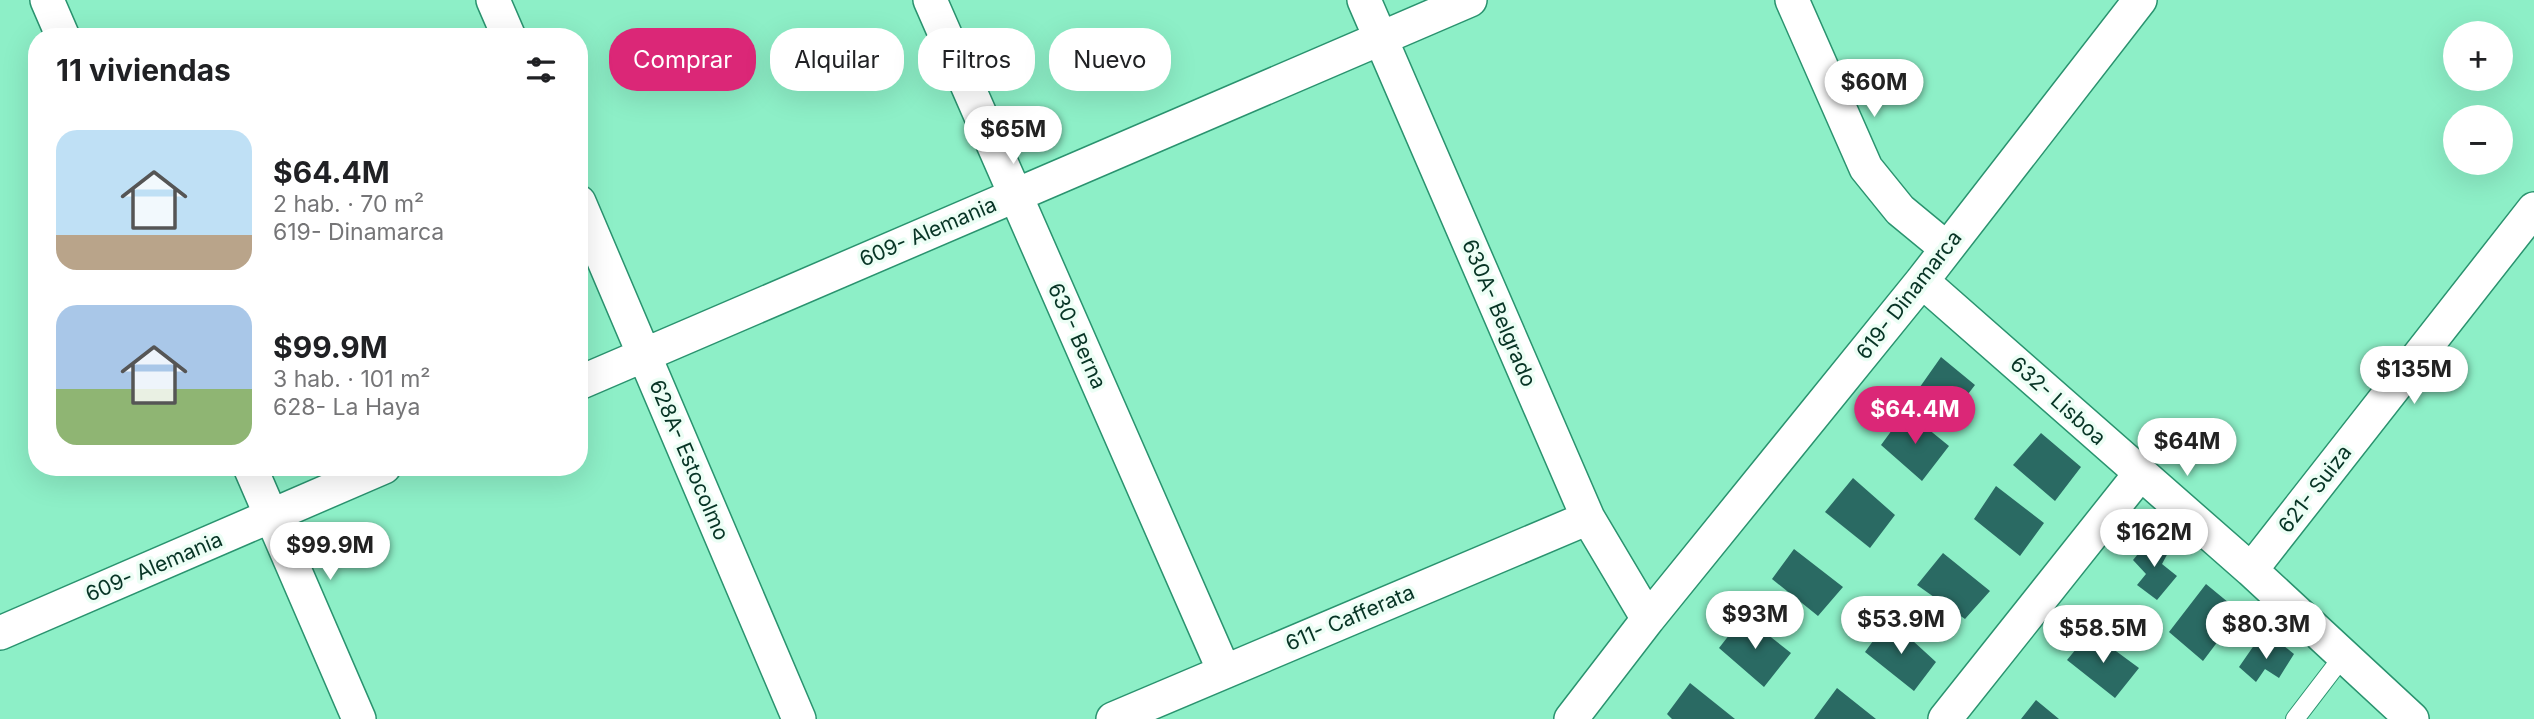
<!DOCTYPE html>
<html lang="es">
<head>
<meta charset="utf-8">
<style>
  :root { --surface:#fff; --page:#f6f6f6; --text:#202124; --muted:#757577; --accent:#db2777 }
  body { margin:0; font-family:Inter,sans-serif; background:var(--page); color:var(--text); height:100vh; display:flex; flex-direction:column; font-size:26px; white-space:nowrap }
  * { box-sizing:border-box; margin:0 }
  p { font-size:23px; color:var(--muted) }
  .icon { flex:none; width:38px; height:38px; fill:none; stroke:currentColor; stroke-width:2; stroke-linecap:round; stroke-linejoin:round }
  .map { position:relative; flex:1; overflow:hidden }
  .side { position:absolute; left:28px; top:28px; width:560px; height:448px; display:flex; flex-direction:column; background:var(--surface); border-radius:28px; box-shadow:0 7px 28px #0002 }
  .side>* { flex:none }
  .banner { position:absolute; left:609px; top:28px; width:665px; height:63px; display:flex; gap:14px }
  .tools { position:absolute; left:2443px; top:21px; display:grid; gap:14px }
  .tools a { display:grid; place-items:center; width:70px; height:70px; border-radius:50%; background:var(--surface); box-shadow:0 7px 28px #0002; font-size:35px }
  .price { position:absolute; translate:-50% -60px; padding:0 16px; border-radius:24px; background:#fff; color:#222; font-size:23px; line-height:46px; filter:drop-shadow(0 2px 4px #0008) }
  .price::after { content:''; position:absolute; left:50%; top:42px; width:21px; height:16px; margin-left:-10px; background:inherit; clip-path:polygon(0 0,100% 0,50% 100%) }
  .price.active { background:var(--accent); color:#fff }
  ul { padding:0; list-style:none }
  li { display:flex; align-items:center; gap:21px; height:175px; padding:0 28px }
  li span { display:grid; place-items:center; flex:none; width:196px; height:140px; border-radius:21px; color:#555 }
  li>.icon { margin-inline-start:auto }
  span .icon { width:84px; height:84px; fill:#fffc; stroke-width:1 }
  li b { font-size:30px }
  h2 { display:flex; justify-content:space-between; align-items:center; height:84px; padding:0 28px; font-size:30px }
  .pill { padding:0 24px; border-radius:28px; background:var(--surface); box-shadow:0 7px 28px #0002; font-size:24px; line-height:63px }
  .pill.active { background:var(--accent); color:#fff }
  .map>svg:first-child { display:block }
</style>
</head>
<body>
<div class="map">
<svg width="2534" height="719" viewBox="0 0 2534 719">
  <rect width="100%" height="100%" fill="#8defc7"/>
  <path fill="#2a6a63" d="M1941,357L1975,385L1948,420L1915,394Z
    M1906,411L1949,446L1922,481L1881,445Z
    M2041,433L2081,467L2055,501L2013,465Z
    M1853,478L1895,515L1870,548L1825,512Z
    M1996,486L2044,523L2020,556L1974,519Z
    M2152,537L2169,551L2162,564L2177,576L2157,600L2137,585L2146,574L2133,560Z
    M1794,549L1843,587L1818,616L1772,579Z
    M1943,553L1990,591L1965,619L1917,585Z
    M2206,584L2240,612L2203,661L2169,632Z
    M1744,616L1791,653L1764,687L1719,648Z
    M1889,619L1936,662L1914,691L1865,652Z
    M2090,632L2139,668L2115,698L2067,660Z
    M2257,641L2268,653L2278,641L2294,654L2279,678L2265,669L2256,682L2239,667Z
    M1690,683L1735,719H1672L1667,714Z
    M1837,688L1876,719H1814Z
    M2036,700L2059,719H2021Z"/>
  <g fill="none" stroke-linecap="round" stroke-linejoin="round">
    <defs>
      <path id="lane" d="M2295,719L2344,655"/>
      <path id="street" d="M47,0L63,37
        M493,0L509,37
        M930,0L1224,671
        M1364,0L1588,518L1648,619
        M1792,0L1866,168L1900,210L1946,248
        M579,202L799,719
        M1922,281L2251,570L2412,719
        M579,383L1470,0
        M250,467L359,719
        M2251,570L2534,209
        M0,633L384,467
        M1113,719L1588,518
        M1571,719L1648,619L1922,281L2140,0
        M1945,719L2140,474"/>
    </defs>
    <use href="#lane" stroke="#2a936f" stroke-width="20"/>
    <use href="#street" stroke="#2a936f" stroke-width="36"/>
    <use href="#lane" stroke="#fff" stroke-width="18"/>
    <use href="#street" stroke="#fff" stroke-width="33"/>
  </g>
  <g text-anchor="middle" stroke-width="7" stroke-linejoin="round" paint-order="stroke">
    <g font-size="21" fill="#073425" stroke="#ecfef5">
      <text transform="translate(928 232) rotate(-23)" y="7">609- Alemania</text>
      <text transform="translate(1909 295) rotate(-52)" y="7">619- Dinamarca</text>
      <text transform="translate(1499 313) rotate(67)" y="7">630A- Belgrado</text>
      <text transform="translate(1077 336) rotate(66)" y="7">630- Berna</text>
      <text transform="translate(2058 401) rotate(42)" y="7">632- Lisboa</text>
      <text transform="translate(689 460) rotate(67)" y="7">628A- Estocolmo</text>
      <text transform="translate(2315 489) rotate(-52)" y="7">621- Suiza</text>
      <text transform="translate(154 567) rotate(-23)" y="7">609- Alemania</text>
      <text transform="translate(1350 618) rotate(-23)" y="7">611- Cafferata</text>
    </g>
  </g>
</svg>
<div class="tools">
<a>+</a>
<a>−</a>
</div>
<b class="price" style="left:1874px;top:119px">$60M</b>
<b class="price" style="left:1013px;top:166px">$65M</b>
<b class="price" style="left:2414px;top:406px">$135M</b>
<b class="price active" style="left:1915px;top:446px">$64.4M</b>
<b class="price" style="left:2187px;top:478px">$64M</b>
<b class="price" style="left:2154px;top:569px">$162M</b>
<b class="price" style="left:330px;top:582px">$99.9M</b>
<b class="price" style="left:1755px;top:651px">$93M</b>
<b class="price" style="left:1901px;top:656px">$53.9M</b>
<b class="price" style="left:2266px;top:661px">$80.3M</b>
<b class="price" style="left:2103px;top:665px">$58.5M</b>
<div class="banner">
<a class="pill active">Comprar</a>
<a class="pill">Alquilar</a>
<a class="pill">Filtros</a>
<a class="pill">Nuevo</a>
</div>
<section class="side">
<h2>11 viviendas<svg class="icon" aria-label="filters" viewBox="0 0 24 24"><path d="M4 7h16M4 17h16"/><circle cx="9" cy="7" r="2"/><circle cx="15" cy="17" r="2"/></svg></h2>
<ul>
<li><span style="background:linear-gradient(#bfe0f5 75%,#b9a48a 0)"><svg class="icon" aria-label="home" viewBox="0 0 24 24"><path d="M3 11l9-7 9 7M6 9v11h12V9"/></svg></span><div><b>$64.4M</b><p>2 hab. · 70 m²</p><p>619- Dinamarca</p></div></li>
<li><span style="background:linear-gradient(#a9c7e8 60%,#8fb573 0)"><svg class="icon" aria-label="home" viewBox="0 0 24 24"><path d="M3 11l9-7 9 7M6 9v11h12V9"/></svg></span><div><b>$99.9M</b><p>3 hab. · 101 m²</p><p>628- La Haya</p></div></li>
</ul>
</section>
</div>
</body>
</html>
